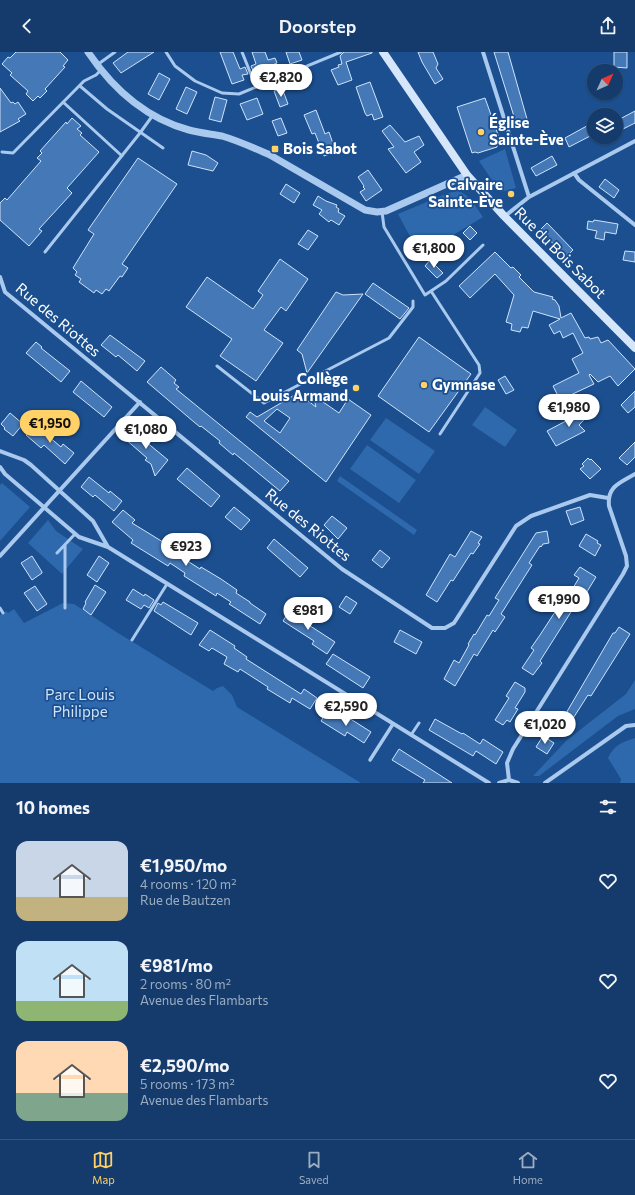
<!DOCTYPE html>
<html lang="en">
<head>
<meta charset="utf-8">
<style>
  :root { --surface:#143b6b; --page:#1d4271; --text:#f1f3f6; --muted:#9dadc1; --line:#33557e; --accent:#ffd166 }
  body { margin:0; font-family:Commissioner,sans-serif; background:var(--page); color:var(--text); height:100vh; display:flex; flex-direction:column; font-size:15px; white-space:nowrap }
  * { box-sizing:border-box; margin:0 }
  p { font-size:13px; color:var(--muted) }
  .icon { flex:none; width:22px; height:22px; fill:none; stroke:currentColor; stroke-width:2; stroke-linecap:round; stroke-linejoin:round }
  .map { position:relative; height:731px; overflow:hidden }
  .sheet { display:flex; flex-direction:column; background:var(--surface); flex:1 }
  .sheet>* { flex:none }
  .needle { width:26px; rotate:45deg }
  .tools { position:absolute; left:587px; top:12px; display:grid; gap:8px }
  .tools a { display:grid; place-items:center; width:36px; height:36px; border-radius:50%; background:var(--surface); box-shadow:0 1px 3px #0004,0 0 0 1px var(--line); font-size:20px }
  .price { position:absolute; translate:-50% -34px; padding:0 9px; border-radius:14px; background:#fff; color:#222; font-size:13px; line-height:26px; filter:drop-shadow(0 1px 2px #0008) }
  .price::after { content:''; position:absolute; left:50%; top:24px; width:12px; height:9px; margin-left:-6px; background:inherit; clip-path:polygon(0 0,100% 0,50% 100%) }
  .price.selected { background:var(--accent); color:#111 }
  ul { padding:0; list-style:none }
  li { display:flex; align-items:center; gap:12px; height:100px; padding:0 16px }
  li span { display:grid; place-items:center; flex:none; width:112px; height:80px; border-radius:12px; color:#555 }
  li>.icon { margin-inline-start:auto }
  span .icon { width:48px; height:48px; fill:#fffc; stroke-width:1 }
  li b { font-size:17px }
  h2 { display:flex; justify-content:space-between; align-items:center; height:48px; padding:0 16px; font-size:17px }
  header { display:flex; justify-content:space-between; align-items:center; height:52px; padding:0 16px; background:var(--surface); font-size:18px; font-weight:600 }
  .menu { display:flex; justify-content:space-around; align-items:center; height:56px; border-top:1px solid var(--line); background:var(--surface); font-size:11px; color:var(--muted) }
  .menu a { display:grid; justify-items:center; gap:2px }
  .menu .selected { color:var(--accent) }
  .map>svg:first-child { display:block }
</style>
</head>
<body>
<header><svg class="icon" aria-label="back" viewBox="0 0 24 24"><path d="M15 5l-7 7 7 7"/></svg>Doorstep<svg class="icon" aria-label="share" viewBox="0 0 24 24"><path d="M12 15V3M7 8l5-5 5 5M5 13v7h14v-7"/></svg></header>
<div class="map">
<svg width="635" height="731" viewBox="0 0 635 731">
  <rect width="100%" height="100%" fill="#1b4f8f"/>
  <path fill="#2e69ad" d="M505,97L516,136L500,140L479,109Z
    M458,139C470,143 476,155 483,165L420,203L398,162L448,141Z
    M485,355L517,378L505,395L472,373Z
    M386,366L435,399L419,422L370,388Z
    M367,393L416,428L399,451L350,417Z
    M340,424L417,478L414,483L337,429Z
    M2,431L30,455L0,489V433Z
    M48,468L56,479L83,497L62,522L28,491Z
    M63,551L74,552L118,581L213,639L217,636L223,634L232,643L237,655L361,731H0V563L6,559L8,561L14,557L24,571Z
    M635,628V657L618,664L539,724H533L567,688L626,642Z
    M635,686V731H620L621,727L608,706C614,693 622,690 635,686Z"/>
  <path fill="#4478b7" stroke="#cfe3fa" fill-rule="evenodd" d="M16,0H60L68,8L63,14L65,15L45,37L47,39L40,46L38,44L33,49L26,42L28,39L10,23L12,21L2,12L8,5L10,6Z
    M128,0H154L121,21L113,11Z
    M220,0H233L240,17L245,15L248,22L242,23L244,28L232,32Z
    M252,0H265L268,8L275,6L277,11L270,14L272,19L260,24L259,19L254,21L251,14L256,12Z
    M286,0H299L302,8L290,12Z
    M344,0H372V1L346,10L352,28L338,33L331,18L339,15L338,13L342,12L340,4Z
    M418,0H433L438,12L436,16L443,27L435,32L422,10Z
    M494,0H508L527,67L516,71Z
    M614,0H627V16L614,15Z
    M159,21L170,27L159,48L148,42Z
    M370,30L383,65L374,68L372,62L367,64L365,61L356,35Z
    M186,35L197,40L187,62L176,57Z
    M0,36L11,51L13,50L15,52L18,50L26,62L18,67L20,69L0,80Z
    M282,36L288,52L280,55L274,39Z
    M215,45L227,48L221,70L209,67Z
    M257,46L263,62L247,68L240,52Z
    M485,46L501,91L497,92V95L478,101L475,100L472,101L457,55Z
    M316,58L325,82L329,80L336,100L324,104L315,81L312,82L304,63Z
    M635,59V71L623,77L618,68Z
    M72,66L81,74L77,77L82,81L80,83L99,100L67,136L72,141L39,177L42,179L29,194L0,168V151L5,146L7,148L41,109L37,106L42,101L40,99L66,70L67,72Z
    M281,66L287,81L278,84L272,69Z
    M594,70V82L569,95L565,86Z
    M390,73L405,90L419,84L424,93L414,100L421,110L406,121L388,97L394,95L382,79Z
    M192,99L206,103L218,111L213,119L188,113Z
    M552,104L557,113L536,124L531,116Z
    M138,106L177,132L122,212L128,216L122,225L120,224L109,239L106,237L102,242L96,238L94,241L79,230L81,227L75,223L77,220L73,216L94,182L88,178Z
    M368,118L382,138L366,149L360,140L365,137L363,135L364,134L358,125Z
    M605,127L619,138L614,146L599,135Z
    M286,132L300,141L294,151L280,142Z
    M318,144L326,149L337,153L336,155L339,157L338,160L345,164L339,173L331,168L329,170L319,162L322,158L313,153Z
    M594,168L618,172L616,182L605,180L604,188L595,186L597,179L587,177L588,169L593,170Z
    M547,171L573,198L566,205L540,178Z
    M470,174L477,181L470,188L463,181Z
    M308,178L318,184L308,198L298,192Z
    M446,189L458,191L437,211L430,204Z
    M625,199L635,200V210L623,208Z
    M495,200L511,216L513,215L521,223L519,225L534,240L553,245L552,247L555,248L559,254L561,266L571,261L585,286L589,285L590,287L598,285L601,291L608,288L635,317L618,334L610,324L598,330L590,322L589,323L594,332L560,348L553,334L579,321L572,307L583,301L573,281L563,286L560,279L554,282L549,273L560,267L533,259L528,276L522,275L520,280L511,278L512,272L506,270L514,243L495,222L470,246L459,234Z
    M280,207L308,227L286,259L281,255L264,278L283,291L256,329L220,304L232,287L186,255L207,225L253,257L263,243L258,239Z
    M430,208L443,221L437,226L425,214Z
    M373,231L409,256L400,267L365,242Z
    M336,240L343,243L363,242L307,321L302,302L297,298Z
    M110,283L145,309L137,319L118,303L116,305L101,293Z
    M419,285L471,322L429,380L378,344Z
    M36,290L42,295L41,296L70,319L61,330L26,301Z
    M161,315L176,328L174,331L179,335L176,337L289,429L280,439L234,401L233,403L219,391L220,389L201,374L200,375L194,370L147,330Z
    M505,324L514,338L506,342L498,328Z
    M81,329L112,355L104,365L73,340Z
    M635,339V355L628,361L621,353Z
    M298,341L316,355L313,343L339,361L348,347L371,363L326,430L246,365L250,360L257,365ZM277,357L290,366L280,381L264,369Z
    M596,353L597,354L579,373L585,379L556,394L547,379Z
    M10,361L23,372L13,384L4,377L5,376L1,372Z
    M35,373L61,395L63,392L74,401L65,412L44,393L41,396L26,383Z
    M133,375L147,386L145,389L168,408L155,424L151,412L145,408L147,406L124,386Z
    M635,390V405L627,413L619,406Z
    M588,406L590,408L591,407L601,417L590,427L580,417L584,414L582,412Z
    M187,416L220,444L211,455L177,427Z
    M89,425L109,441L110,439L122,449L114,459L95,443L93,445L81,435Z
    M234,455L250,468L241,478L225,465Z
    M580,455L584,468L571,473L566,459Z
    M123,458L135,468L132,471L176,498L175,501L200,517L201,515L221,527L237,538L236,541L250,550V551L266,562L260,572L229,552L231,550L217,541L216,544L184,524L185,521L170,511L168,514L131,491L133,488L112,470Z
    M332,464L347,476L338,487L324,473Z
    M471,479L482,485L478,491L480,492L473,502L471,501L453,529L451,528L437,550L426,543L450,502L455,505Z
    M547,479L549,491L543,492L541,495L540,494L529,511L532,513L501,562L505,565L495,580L493,578L477,604L474,602L455,634L444,627L454,608L459,611L469,593L468,592L474,582L475,583L487,563L489,564L499,548L495,546L536,481Z
    M586,482L598,489L597,491L601,493L595,504L579,494Z
    M274,487L308,516L300,525L267,496Z
    M380,498L390,506L382,516L372,508Z
    M32,504L42,520V521L32,528L21,511Z
    M99,504L109,511L97,530L87,523Z
    M580,515L596,525L577,556L576,555L571,560L540,609L542,611L533,623L522,616L534,598L531,596L540,583L568,540L570,541L579,526L574,523Z
    M95,533L106,540L91,563L83,557L86,551L85,550Z
    M35,534L47,552L37,559L24,541Z
    M133,537L144,544L145,542L154,548L149,556L144,553L141,557L126,548Z
    M346,544L357,551L350,562L339,555Z
    M163,550L198,571L191,583L154,559L158,551L161,553Z
    M293,553L300,558L297,562L303,566L301,568L335,590L327,602L312,592L314,589L283,569Z
    M619,575L630,582L591,644L588,643L572,668L565,663L613,581H615Z
    M210,578L235,594L234,596L247,605L246,607L301,642L304,637L317,646L310,657L292,646L290,651L267,637L268,635L240,617L238,620L224,612L227,605L212,596L209,599L199,593Z
    M400,578L422,590L416,602L394,590Z
    M333,602L370,625L363,636L326,612Z
    M515,630L525,636V640L515,656L518,657L510,670L507,668L503,673L495,668L509,646L506,644Z
    M328,658L346,670L349,666L371,680L364,691L347,680L345,684L321,669Z
    M435,667L462,682L463,681L480,692L483,687L503,700L496,712L476,699L473,704L429,678Z
    M543,684L554,691L547,702L536,695Z
    M399,697L435,720L452,731H423L425,728L392,708Z"/>
  <g fill="none" stroke-linecap="round" stroke-linejoin="round">
    <path stroke="#a9c9ee" stroke-width="3" d="M166,0L175,14L195,29L222,41L239,42L341,0
      M242,0L256,35
      M97,13L115,0
      M80,34L107,57L163,96
      M63,50L122,104
      M2,100L13,101L84,29L96,23L101,18
      M382,160L384,175L425,243L446,229L483,193
      M45,200L140,81L153,63
      M431,239L479,313L480,321L440,382
      M217,314L264,351L389,286L413,255V249
      M65,493V556
      M57,501L75,482
      M0,556L3,561
      M132,588L167,532
      M411,683L419,671"/>
    <path stroke="#a9c9ee" stroke-width="3.5" d="M370,708L393,672"/>
    <path stroke="#a9c9ee" stroke-width="4" d="M483,0L529,145
      M574,121L579,128L635,173
      M505,164L529,145L635,89
      M0,225L5,240L342,517L432,576H445L454,571L516,474L531,464L590,443L608,446
      M0,399L24,408L31,413L93,469L108,495
      M0,415L5,422L79,485L108,495L489,731
      M0,504L140,350
      M509,728L507,711L513,697L623,522L627,514L626,504L609,454C607,434 620,431 635,422
      M499,731L509,728L518,731
      M545,731L626,674L635,673"/>
    <path stroke="#a9c9ee" stroke-width="7" d="M88,0C113,37 145,66 189,78C200,81 211,82 222,84C239,89 254,96 270,103L365,158L377,160L386,159L467,123"/>
    <path stroke="#d6e6fa" stroke-width="8" d="M383,0L467,123L504,164L635,296"/>
  </g>
  <g fill="#ffd166" stroke="#1b4f8f" stroke-width="1.5">
    <circle cx="481" cy="80" r="4"/>
    <rect x="271" y="93" width="8" height="8" rx="2"/>
    <circle cx="511" cy="142" r="4"/>
    <circle cx="424" cy="333" r="4"/>
    <circle cx="356" cy="336" r="4"/>
  </g>
  <g text-anchor="middle" stroke-width="3.5" stroke-linejoin="round" paint-order="stroke">
    <g font-size="15" font-weight="bold" fill="#fff" stroke="#1b4f8f" text-anchor="start">
      <text x="489" y="76">Église<tspan x="489" dy="17">Sainte-Ève</tspan></text>
      <text x="283" y="102">Bois Sabot</text>
      <text x="503" y="138" text-anchor="end">Calvaire<tspan x="503" dy="17">Sainte-Ève</tspan></text>
      <text x="348" y="332" text-anchor="end">Collège<tspan x="348" dy="17">Louis Armand</tspan></text>
      <text x="432" y="338">Gymnase</text>
    </g>
    <g font-size="15" fill="#fff" stroke="#1b4f8f">
      <text transform="translate(560 201) rotate(45)" y="5">Rue du Bois Sabot</text>
      <text transform="translate(58 268) rotate(40)" y="5">Rue des Riottes</text>
      <text transform="translate(308 473) rotate(39)" y="5">Rue des Riottes</text>
    </g>
    <g font-size="15" fill="#cfe3fa" stroke="#1b4f8f">
      <text x="80" y="648">Parc Louis<tspan x="80" dy="17">Philippe</tspan></text>
    </g>
  </g>
</svg>
<div class="tools">
<a><svg class="needle" viewBox="-14 -14 28 28"><path d="M0-13l5 13h-10z" fill="#e53935"/><path d="M0 13l5-13h-10z" fill="#9dadc1"/></svg></a>
<a><svg class="icon" aria-label="layers" viewBox="0 0 24 24"><path d="M12 4l9 5-9 5-9-5zM3 14l9 5 9-5"/></svg></a>
</div>
<b class="price" style="left:281px;top:46px">€2,820</b>
<b class="price" style="left:434px;top:217px">€1,800</b>
<b class="price" style="left:569px;top:376px">€1,980</b>
<b class="price selected" style="left:50px;top:392px">€1,950</b>
<b class="price" style="left:146px;top:398px">€1,080</b>
<b class="price" style="left:186px;top:515px">€923</b>
<b class="price" style="left:559px;top:568px">€1,990</b>
<b class="price" style="left:308px;top:579px">€981</b>
<b class="price" style="left:346px;top:675px">€2,590</b>
<b class="price" style="left:545px;top:693px">€1,020</b>
</div>
<section class="sheet">
<h2>10 homes<svg class="icon" aria-label="filters" viewBox="0 0 24 24"><path d="M4 7h16M4 17h16"/><circle cx="9" cy="7" r="2"/><circle cx="15" cy="17" r="2"/></svg></h2>
<ul>
<li><span style="background:linear-gradient(#c9d6e8 70%,#c2b280 0)"><svg class="icon" aria-label="home" viewBox="0 0 24 24"><path d="M3 11l9-7 9 7M6 9v11h12V9"/></svg></span><div><b>€1,950/mo</b><p>4 rooms · 120 m²</p><p>Rue de Bautzen</p></div><svg class="icon" aria-label="heart" viewBox="0 0 24 24"><path d="M12 20l-8-8c-3-5 5-10 8-4 3-6 11-1 8 4z"/></svg></li>
<li><span style="background:linear-gradient(#bfe0f5 75%,#8fb573 0)"><svg class="icon" aria-label="home" viewBox="0 0 24 24"><path d="M3 11l9-7 9 7M6 9v11h12V9"/></svg></span><div><b>€981/mo</b><p>2 rooms · 80 m²</p><p>Avenue des Flambarts</p></div><svg class="icon" aria-label="heart" viewBox="0 0 24 24"><path d="M12 20l-8-8c-3-5 5-10 8-4 3-6 11-1 8 4z"/></svg></li>
<li><span style="background:linear-gradient(#ffd9b3 65%,#7fa58c 0)"><svg class="icon" aria-label="home" viewBox="0 0 24 24"><path d="M3 11l9-7 9 7M6 9v11h12V9"/></svg></span><div><b>€2,590/mo</b><p>5 rooms · 173 m²</p><p>Avenue des Flambarts</p></div><svg class="icon" aria-label="heart" viewBox="0 0 24 24"><path d="M12 20l-8-8c-3-5 5-10 8-4 3-6 11-1 8 4z"/></svg></li>
</ul>
</section>
<nav class="menu">
<a class="selected"><svg class="icon" aria-label="map" viewBox="0 0 24 24"><path d="M3 6l6-2 6 2 6-2v14l-6 2-6-2-6 2zM9 4v14M15 6v14"/></svg>Map</a>
<a><svg class="icon" aria-label="saved" viewBox="0 0 24 24"><path d="M7 4h10v16l-5-4-5 4z"/></svg>Saved</a>
<a><svg class="icon" aria-label="home" viewBox="0 0 24 24"><path d="M3 11l9-7 9 7M6 9v11h12V9"/></svg>Home</a>
</nav>
</body>
</html>
